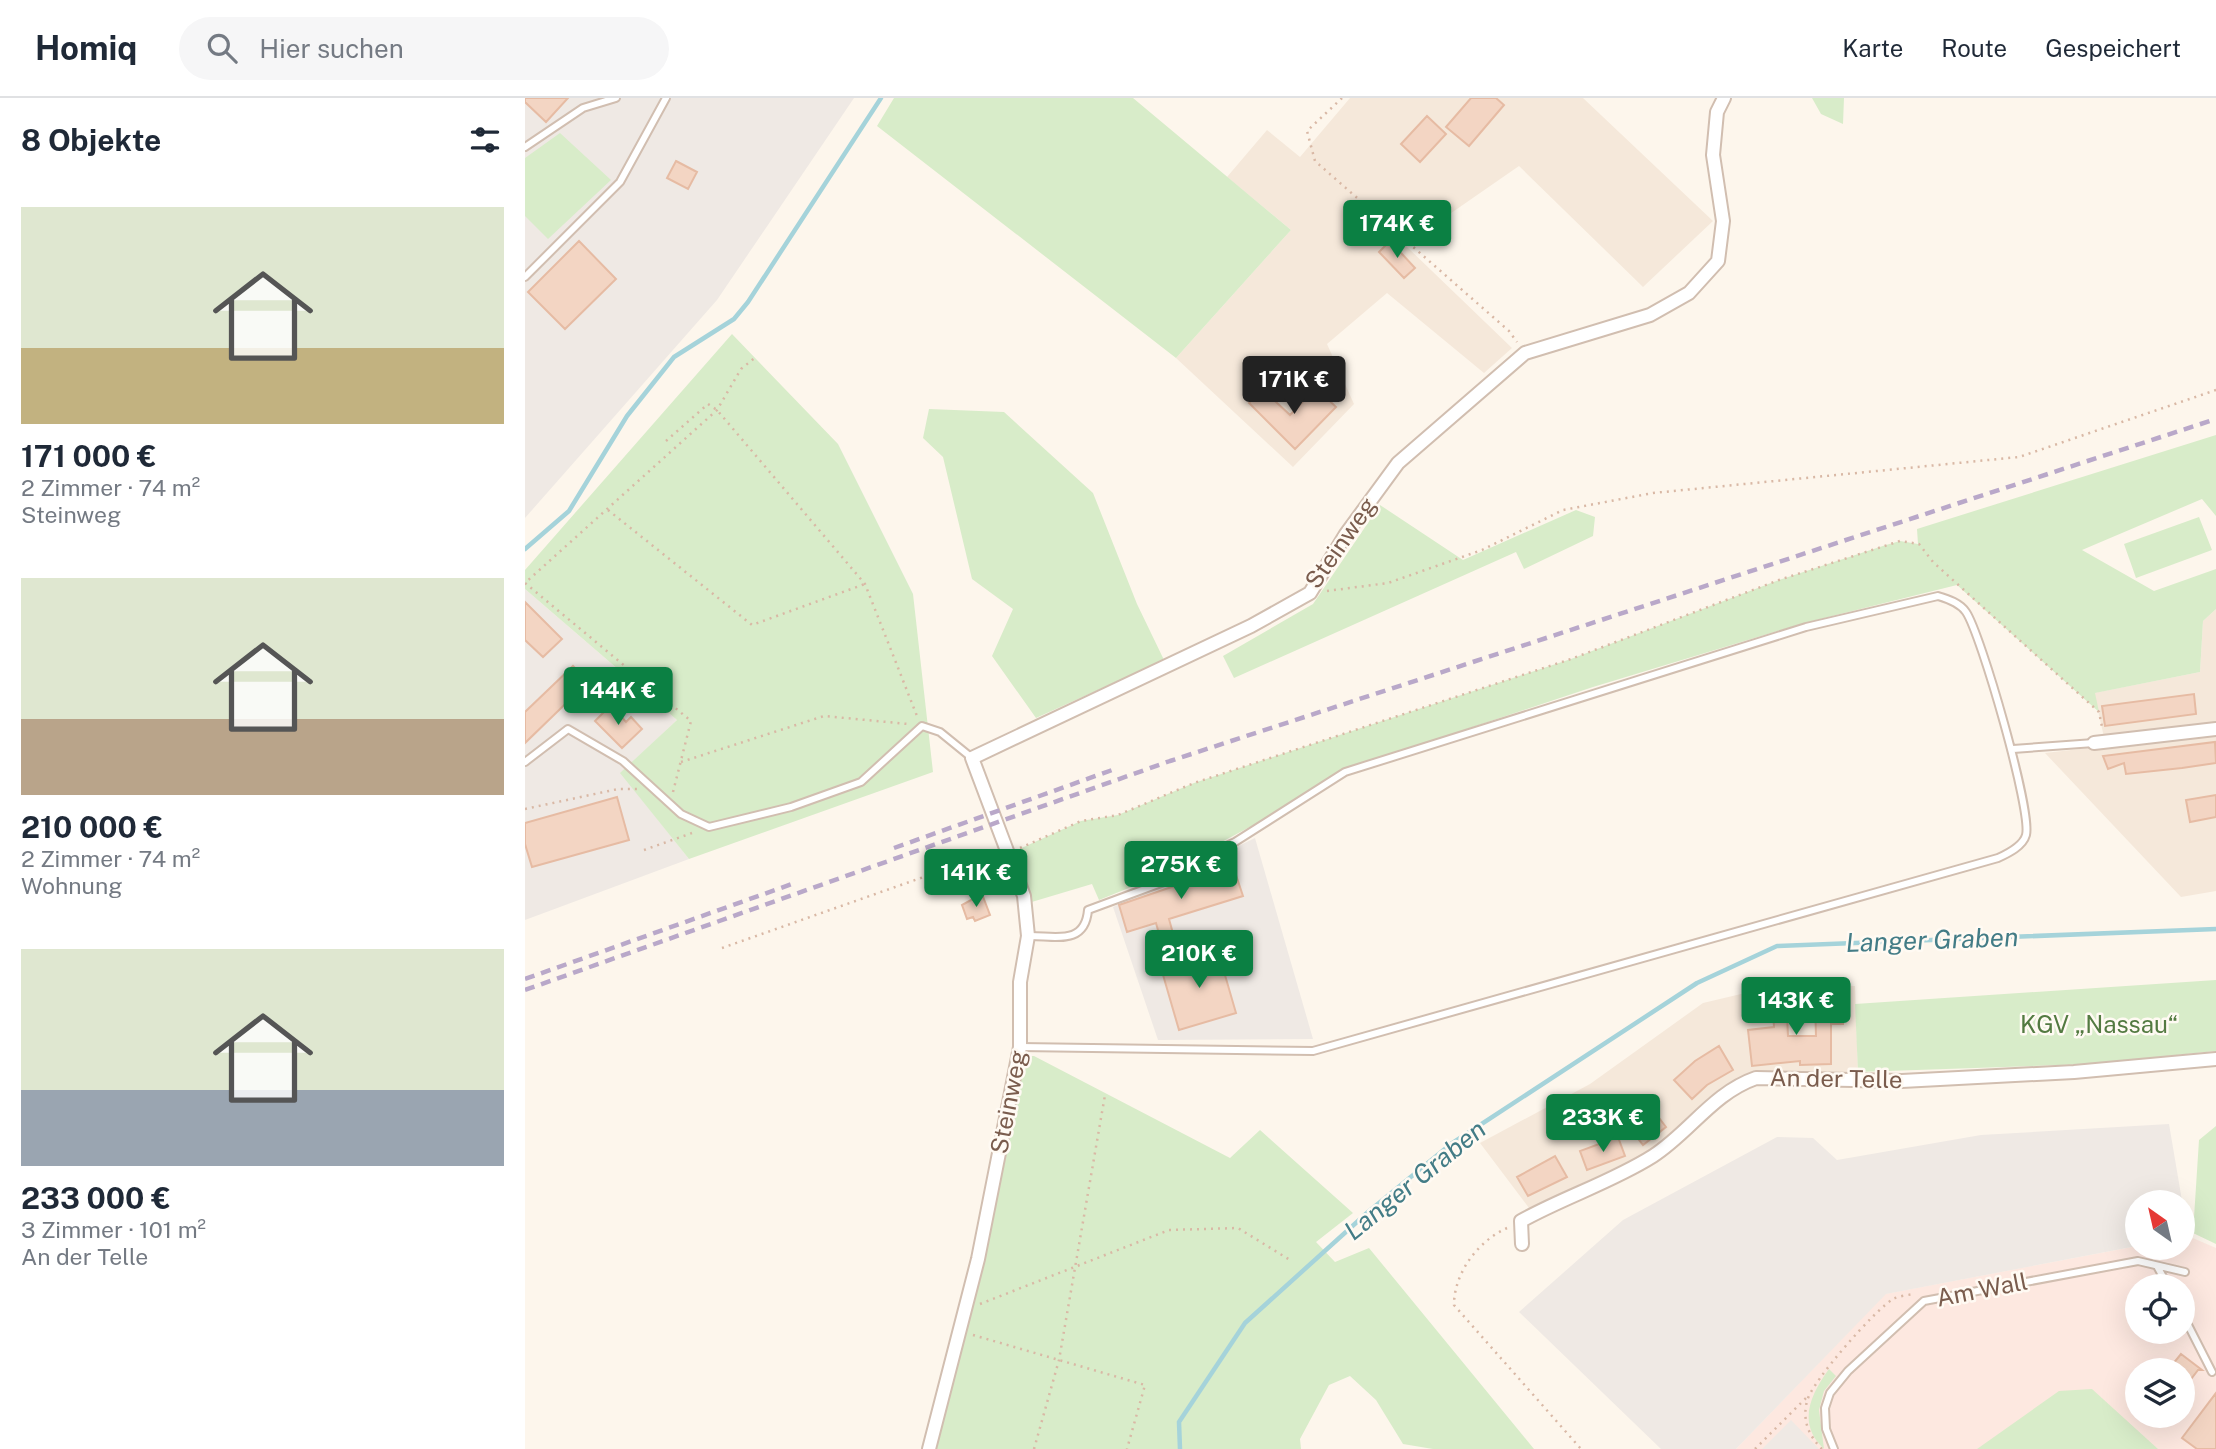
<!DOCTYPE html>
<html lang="de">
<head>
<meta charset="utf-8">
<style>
  :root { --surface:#fff; --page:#f6f6f7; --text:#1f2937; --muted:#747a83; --line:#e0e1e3; --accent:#0b8043 }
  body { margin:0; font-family:"Public Sans",sans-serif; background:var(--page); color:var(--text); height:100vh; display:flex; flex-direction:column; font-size:26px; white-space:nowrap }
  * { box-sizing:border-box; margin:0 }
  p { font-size:23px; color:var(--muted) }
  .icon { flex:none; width:38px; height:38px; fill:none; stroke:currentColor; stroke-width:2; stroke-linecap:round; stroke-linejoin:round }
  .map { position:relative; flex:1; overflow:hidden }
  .side { display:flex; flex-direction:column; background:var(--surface); width:525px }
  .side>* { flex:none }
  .needle { width:46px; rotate:326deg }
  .tools { position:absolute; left:1600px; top:1092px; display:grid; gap:14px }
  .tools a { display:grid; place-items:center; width:70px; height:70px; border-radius:50%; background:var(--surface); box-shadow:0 7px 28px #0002; font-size:35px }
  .price { position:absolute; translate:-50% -60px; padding:0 16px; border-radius:7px; background:var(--accent); color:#fff; font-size:23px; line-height:46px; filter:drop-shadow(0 2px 4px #0008) }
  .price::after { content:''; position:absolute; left:50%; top:42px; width:21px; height:16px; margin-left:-10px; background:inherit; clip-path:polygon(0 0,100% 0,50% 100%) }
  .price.active { background:#222; color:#fff }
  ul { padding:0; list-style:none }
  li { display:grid; align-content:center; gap:14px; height:371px; padding:0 21px }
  li span { display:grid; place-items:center; height:217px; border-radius:0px; color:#555 }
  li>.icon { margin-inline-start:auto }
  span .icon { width:126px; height:126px; fill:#fffc; stroke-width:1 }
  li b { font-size:30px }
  h2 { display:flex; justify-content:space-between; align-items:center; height:84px; padding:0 21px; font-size:30px }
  header { display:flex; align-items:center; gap:42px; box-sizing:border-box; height:98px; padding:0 35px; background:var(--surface); border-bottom:2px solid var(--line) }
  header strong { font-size:33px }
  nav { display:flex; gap:38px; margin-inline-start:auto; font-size:24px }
  .search { width:490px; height:63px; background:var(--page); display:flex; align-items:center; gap:18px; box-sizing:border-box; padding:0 24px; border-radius:38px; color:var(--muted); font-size:26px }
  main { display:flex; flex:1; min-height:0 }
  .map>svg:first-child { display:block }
</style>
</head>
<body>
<header>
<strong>Homiq</strong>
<div class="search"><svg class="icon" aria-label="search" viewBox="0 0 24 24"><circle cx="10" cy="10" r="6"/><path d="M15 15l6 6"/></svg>Hier suchen</div>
<nav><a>Karte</a><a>Route</a><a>Gespeichert</a></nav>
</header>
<main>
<section class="side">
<h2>8 Objekte<svg class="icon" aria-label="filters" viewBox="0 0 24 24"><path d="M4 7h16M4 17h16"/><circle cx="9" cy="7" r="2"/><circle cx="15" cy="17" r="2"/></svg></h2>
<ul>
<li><span style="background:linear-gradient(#dfe7d0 65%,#c2b280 0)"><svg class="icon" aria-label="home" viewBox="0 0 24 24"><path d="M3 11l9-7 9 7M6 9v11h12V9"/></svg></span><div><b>171 000 €</b><p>2 Zimmer · 74 m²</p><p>Steinweg</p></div></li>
<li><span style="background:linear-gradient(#dfe7d0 65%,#b9a48a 0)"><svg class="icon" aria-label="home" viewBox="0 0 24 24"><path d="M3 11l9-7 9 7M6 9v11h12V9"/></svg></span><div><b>210 000 €</b><p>2 Zimmer · 74 m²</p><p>Wohnung</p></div></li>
<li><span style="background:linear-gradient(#dfe7d0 65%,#9aa5b1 0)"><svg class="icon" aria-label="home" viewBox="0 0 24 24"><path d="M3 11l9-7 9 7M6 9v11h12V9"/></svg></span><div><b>233 000 €</b><p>3 Zimmer · 101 m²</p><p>An der Telle</p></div></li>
</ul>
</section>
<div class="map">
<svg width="1691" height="1351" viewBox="0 0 1691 1351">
  <rect width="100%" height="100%" fill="#fdf6ec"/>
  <path fill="#f5e8da" d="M825,0H1058L1188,123L1118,189L994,68L880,147L987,250L959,275L862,195L802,246L829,306L768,369L651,260L766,132L702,79L742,32L775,59Z
    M1691,511V793L1656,799L1520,655L1581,648L1569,595L1675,574L1678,523Z
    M1262,885L1330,888L1333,974L1251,975L1205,987L1183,1000L1162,1022L1119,1057L1004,1110L955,1045L1065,986L1178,905Z"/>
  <path fill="#fde8e0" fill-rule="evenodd" d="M1663,1138L1691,1150V1351H1211L1360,1196L1612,1148L1657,1150V1139ZM1612,1188H1657V1234H1612ZM1612,1272H1657V1318H1612Z"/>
  <path fill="#efe9e4" d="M0,0H329L192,202L0,420Z
    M0,491L152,622L96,675L164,761L0,822Z
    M730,740L788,941L633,942L588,809Z
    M1644,1026L1663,1138L1657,1139V1104H1612V1148L1361,1196L1211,1351H1136L994,1214L1098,1122L1252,1039L1288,1040L1312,1062L1456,1037Z
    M1266,1322L1294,1351H1237Z"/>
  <path fill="#d8ecc9" d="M369,0H608L766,132L651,260L352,28Z
    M1287,0H1319L1318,26L1296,16Z
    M35,35L86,82L23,141L0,118V60Z
    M207,236L313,346L388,496L408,674L164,761L95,675L152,622L0,491V472Z
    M404,311L479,314L568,395L612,506L639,562L511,620L467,558L488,511L447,481L418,359L398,340Z
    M1691,337V418L1677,401L1557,452L1629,493L1691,471V511L1678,523L1675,574L1570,595L1574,614L1432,487L1279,525L1068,589L819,672L736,723L631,779L574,802L567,786L500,806L483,756L556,723L593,717L669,685L1046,561L1254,482L1361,447L1375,443L1393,446L1392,431Z
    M855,407L938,462L1051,412L1070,419L1068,438L999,471L991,454L709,580L698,558L788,506Z
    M1674,419L1687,452L1611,480L1599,446Z
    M1691,882V953L1563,966L1333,974L1330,906Z
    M501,958H509L705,1060L735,1032L828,1115L791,1144L810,1164L844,1150L1009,1351H908L878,1346L851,1302L825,1278L804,1287L775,1341L776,1351H411L460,1163Z
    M1691,1028V1146L1668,1135L1674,1042Z
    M1304,1271L1311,1278L1299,1293L1294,1312L1299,1351C1272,1326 1285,1297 1304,1271Z
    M1567,1291L1633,1351H1452L1534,1293Z"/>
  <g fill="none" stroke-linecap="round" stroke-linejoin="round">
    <path stroke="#a5d3da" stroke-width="4.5" d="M0,451L44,413L102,318L149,259L209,221L223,204L356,0
      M655,1351L654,1324L720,1225L843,1114L926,1046L1172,885L1252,848L1691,831"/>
  </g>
  <path fill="#f3d5c3" stroke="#e6bba3" stroke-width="2" d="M0,0H43L21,24L0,4Z
    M946,0H971L979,7L944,48L921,29Z
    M902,18L921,36L895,64L876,46Z
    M151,63L172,74L163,91L142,80Z
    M54,143L91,181L40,231L3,194Z
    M865,143L890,170L879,180L854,154Z
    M791,290L811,309L770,351L724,305L737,291L765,317Z
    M0,504L37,541L18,559L0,542Z
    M48,568L63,584L0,645V614Z
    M1669,596L1671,616L1580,628L1577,608Z
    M86,607L101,624L106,619L117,631L97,650L70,623Z
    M1690,644L1691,665L1657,670L1601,676L1599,665L1583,671L1578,658Z
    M1691,697V719L1665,724L1661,702Z
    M92,699L104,742L7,769L0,746V725Z
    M708,768L718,798L644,821L649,839L636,843L631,825L602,834L594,807Z
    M470,769L476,788L462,792L455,773Z
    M457,796L465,817L450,823L448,819L442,821L437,807Z
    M693,853L711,915L654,932L636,870Z
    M1261,897L1263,938H1291L1290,902H1318V926H1306V966L1275,967V963L1227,968L1223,932L1249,929L1247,898Z
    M1194,948L1208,972L1182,987L1167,1001L1149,982L1170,963Z
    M1128,1012L1141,1029L1118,1047L1105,1030Z
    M1093,1039L1100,1058L1062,1072L1055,1053Z
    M1030,1058L1042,1079L1003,1098L992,1079Z
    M1656,1256L1677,1272H1673L1657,1293V1272H1643Z
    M1691,1295V1351H1672L1657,1340Z"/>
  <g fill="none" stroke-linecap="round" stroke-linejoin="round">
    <defs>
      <path id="service" d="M0,49L58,10L91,0
        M0,179L95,84L141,0
        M1488,651L1569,645
        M0,664L43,631L98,663L156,716L184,729L266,709L336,684L397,628L415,634L447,660
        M495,949L788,953L1473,760C1484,755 1498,748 1501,737C1507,713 1456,536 1441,514C1435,505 1423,501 1413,498L1281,529L820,674L710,744L661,767L647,781L563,812C560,849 527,837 503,838
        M1632,1168L1643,1188
        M1657,1215L1687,1274
        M1309,1351L1301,1331L1300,1310L1305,1295L1323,1273L1399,1203L1613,1163L1660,1174"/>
      <path id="minor" d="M1569,645L1691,631
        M997,1146L996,1123C1039,1099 1087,1084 1128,1058C1165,1034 1188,995 1231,980L1377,983L1549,974L1691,961
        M404,1351L453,1161L495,949V884L503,838L499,798L447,660L726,528L785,495L821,436L873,365L1000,255L1125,217L1164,195L1193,163L1198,123L1188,57L1192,14L1199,0"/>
    </defs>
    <use href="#service" stroke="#d1beb0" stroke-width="10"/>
    <use href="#minor" stroke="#d1beb0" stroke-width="16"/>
    <path stroke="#d9b8a5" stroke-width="2.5" stroke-dasharray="2 5" stroke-linecap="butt" d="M817,0L782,33L790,63L984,233L992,244
      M141,343L183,306L192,312L340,486L392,618
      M83,412L227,527L340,486
      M802,493L863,485L957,452L1038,412L1128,395L1494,359L1691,292
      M156,664L299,618L383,626
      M148,694L166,623L0,485L192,312L216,271L232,258
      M0,711L93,691H113
      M495,750L556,723L593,717L669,685L1046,561L1254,482L1375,443L1394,446L1408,464L1574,614L1577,629
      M119,752L167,735
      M197,850L444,763L466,752
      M982,1130C953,1143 929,1175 929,1207L1056,1351
      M455,1206L644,1132L713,1130L765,1162
      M448,1237L620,1287L602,1351
      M509,1351L534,1262L580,997
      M1230,1351L1283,1298
      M1297,1351C1284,1338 1277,1323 1282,1303C1287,1283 1350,1212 1368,1201C1374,1198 1383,1197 1389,1196"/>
    <use href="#service" stroke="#fff" stroke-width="6"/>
    <use href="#minor" stroke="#fff" stroke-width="12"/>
    <path stroke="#b9a8c9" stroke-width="4.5" stroke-dasharray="10 7" stroke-linecap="butt" d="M369,750L590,671
      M0,881L267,786
      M0,892L645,663L1691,321"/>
  </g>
  <g text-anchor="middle" stroke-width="5" stroke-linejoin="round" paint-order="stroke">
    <g font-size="24" fill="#7a5c4d" stroke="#fffaf3">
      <text transform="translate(816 445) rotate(-55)" y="8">Steinweg</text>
      <text transform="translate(1311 981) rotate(1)" y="8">An der Telle</text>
      <text transform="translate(484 1004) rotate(-79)" y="8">Steinweg</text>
      <text transform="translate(1457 1192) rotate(-11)" y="8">Am Wall</text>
    </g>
    <g font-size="24" fill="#537a41" stroke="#fffaf3">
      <text x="1574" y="935">KGV „Nassau“</text>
    </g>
    <g font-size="26" font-style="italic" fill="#437c86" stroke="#fffaf3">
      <text transform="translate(1407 842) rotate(-2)" y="9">Langer Graben</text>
      <text transform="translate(890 1082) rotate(-39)" y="9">Langer Graben</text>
    </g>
  </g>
</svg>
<div class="tools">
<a><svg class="needle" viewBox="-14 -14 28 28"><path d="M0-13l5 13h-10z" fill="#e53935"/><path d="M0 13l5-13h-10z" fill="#747a83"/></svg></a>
<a><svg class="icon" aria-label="locate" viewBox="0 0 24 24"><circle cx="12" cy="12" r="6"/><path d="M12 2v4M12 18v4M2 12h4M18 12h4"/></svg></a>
<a><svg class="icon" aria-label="layers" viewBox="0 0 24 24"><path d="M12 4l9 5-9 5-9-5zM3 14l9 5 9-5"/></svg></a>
</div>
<b class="price" style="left:872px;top:162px">174K €</b>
<b class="price active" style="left:769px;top:318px">171K €</b>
<b class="price" style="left:93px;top:629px">144K €</b>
<b class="price" style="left:656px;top:803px">275K €</b>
<b class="price" style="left:451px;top:811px">141K €</b>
<b class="price" style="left:674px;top:892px">210K €</b>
<b class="price" style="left:1271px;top:939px">143K €</b>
<b class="price" style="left:1078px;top:1056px">233K €</b>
</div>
</main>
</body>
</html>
